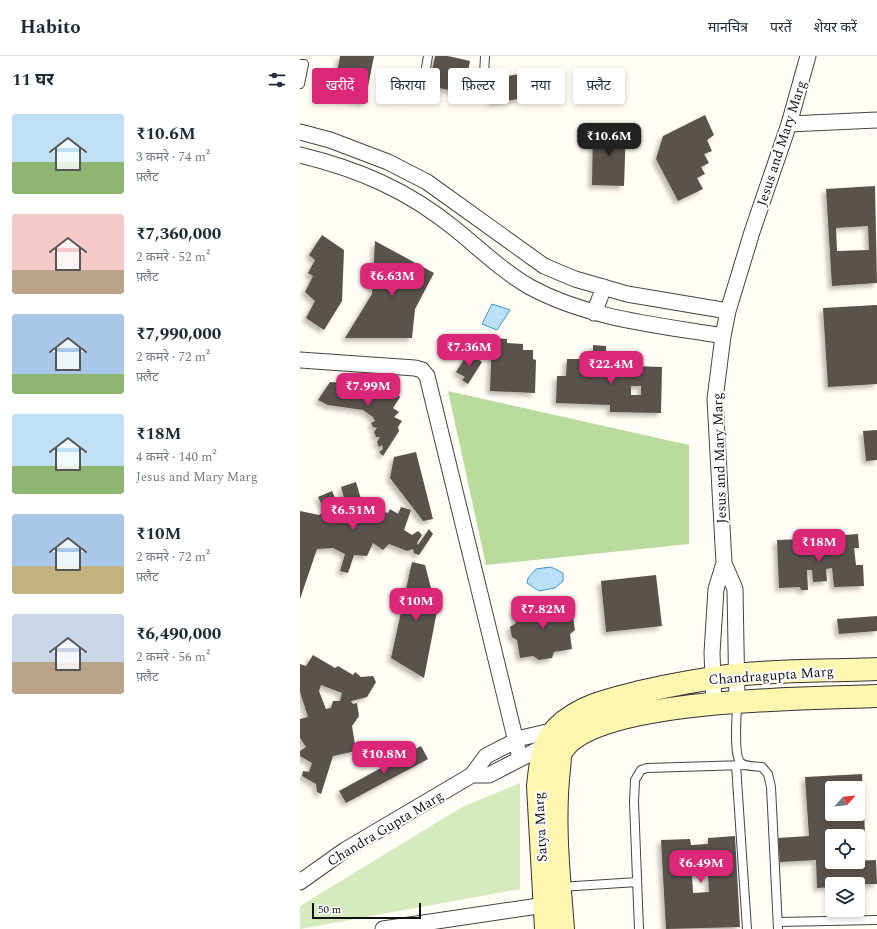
<!DOCTYPE html>
<html lang="hi">
<head>
<meta charset="utf-8">
<style>
  :root { --surface:#fff; --page:#f2f2f3; --text:#1f2937; --muted:#747a83; --line:#e0e1e3; --accent:#db2777 }
  body { margin:0; font-family:Spectral,"Noto Sans Devanagari",serif; background:var(--page); color:var(--text); height:100vh; display:flex; flex-direction:column; font-size:15px; white-space:nowrap }
  * { box-sizing:border-box; margin:0 }
  p { font-size:13px; color:var(--muted) }
  .icon { flex:none; width:22px; height:22px; fill:none; stroke:currentColor; stroke-width:2; stroke-linecap:round; stroke-linejoin:round }
  .map { position:relative; flex:1; overflow:hidden }
  .details { display:flex; flex-direction:column; background:var(--surface); width:300px }
  .details>* { flex:none }
  .guide { position:absolute; left:12px; top:12px; width:380px; height:36px; display:flex; gap:8px }
  .needle { width:26px; rotate:63deg }
  .buttons { position:absolute; left:525px; top:725px; display:grid; gap:8px }
  .buttons a { display:grid; place-items:center; width:40px; height:40px; border-radius:4px; background:var(--surface); box-shadow:0 2px 6px #0003; font-size:20px }
  .scale { position:absolute; left:12px; bottom:10px; width:109px; box-sizing:border-box; padding-left:4px; border:2px solid #111; border-top:0; font-size:11px; line-height:14px; white-space:nowrap; color:#111; -webkit-text-stroke:3px #fff; paint-order:stroke }
  .price { position:absolute; translate:-50% -34px; padding:0 9px; border-radius:8px; background:var(--accent); color:#fff; font-size:13px; line-height:26px; filter:drop-shadow(0 1px 2px #0008) }
  .price::after { content:''; position:absolute; left:50%; top:24px; width:12px; height:9px; margin-left:-6px; background:inherit; clip-path:polygon(0 0,100% 0,50% 100%) }
  .price.current { background:#222; color:#fff }
  ul { padding:0; list-style:none }
  li { display:flex; align-items:center; gap:12px; height:100px; padding:0 12px }
  li span { display:grid; place-items:center; flex:none; width:112px; height:80px; border-radius:4px; color:#555 }
  li>.icon { margin-inline-start:auto }
  span .icon { width:48px; height:48px; fill:#fffc; stroke-width:1 }
  li b { font-size:17px }
  h2 { display:flex; justify-content:space-between; align-items:center; height:48px; padding:0 12px; font-size:17px }
  .chip { padding:0 14px; border-radius:4px; background:var(--surface); box-shadow:0 2px 6px #0003; font-size:14px; line-height:36px }
  .chip.current { background:var(--accent); color:#fff }
  header { display:flex; align-items:center; gap:24px; box-sizing:border-box; height:56px; padding:0 20px; background:var(--surface); border-bottom:1px solid var(--line) }
  header strong { font-size:19px }
  nav { display:flex; gap:22px; margin-inline-start:auto; font-size:14px }
  main { display:flex; flex:1; min-height:0 }
  .map>svg:first-child { display:block }
</style>
</head>
<body>
<header>
<strong>Habito</strong>
<nav><a>मानचित्र</a><a>परतें</a><a>शेयर करें</a></nav>
</header>
<main>
<section class="details">
<h2>11 घर<svg class="icon" aria-label="filters" viewBox="0 0 24 24"><path d="M4 7h16M4 17h16"/><circle cx="9" cy="7" r="2"/><circle cx="15" cy="17" r="2"/></svg></h2>
<ul>
<li><span style="background:linear-gradient(#bfe0f5 60%,#8fb573 0)"><svg class="icon" aria-label="home" viewBox="0 0 24 24"><path d="M3 11l9-7 9 7M6 9v11h12V9"/></svg></span><div><b>₹10.6M</b><p>3 कमरे · 74 m²</p><p>फ़्लैट</p></div></li>
<li><span style="background:linear-gradient(#f6c9c9 70%,#b9a48a 0)"><svg class="icon" aria-label="home" viewBox="0 0 24 24"><path d="M3 11l9-7 9 7M6 9v11h12V9"/></svg></span><div><b>₹7,360,000</b><p>2 कमरे · 52 m²</p><p>फ़्लैट</p></div></li>
<li><span style="background:linear-gradient(#a9c7e8 75%,#8fb573 0)"><svg class="icon" aria-label="home" viewBox="0 0 24 24"><path d="M3 11l9-7 9 7M6 9v11h12V9"/></svg></span><div><b>₹7,990,000</b><p>2 कमरे · 72 m²</p><p>फ़्लैट</p></div></li>
<li><span style="background:linear-gradient(#bfe0f5 65%,#8fb573 0)"><svg class="icon" aria-label="home" viewBox="0 0 24 24"><path d="M3 11l9-7 9 7M6 9v11h12V9"/></svg></span><div><b>₹18M</b><p>4 कमरे · 140 m²</p><p>Jesus and Mary Marg</p></div></li>
<li><span style="background:linear-gradient(#a9c7e8 65%,#c2b280 0)"><svg class="icon" aria-label="home" viewBox="0 0 24 24"><path d="M3 11l9-7 9 7M6 9v11h12V9"/></svg></span><div><b>₹10M</b><p>2 कमरे · 72 m²</p><p>फ़्लैट</p></div></li>
<li><span style="background:linear-gradient(#c9d6e8 60%,#b9a48a 0)"><svg class="icon" aria-label="home" viewBox="0 0 24 24"><path d="M3 11l9-7 9 7M6 9v11h12V9"/></svg></span><div><b>₹6,490,000</b><p>2 कमरे · 56 m²</p><p>फ़्लैट</p></div></li>
</ul>
</section>
<div class="map">
<svg width="577" height="873" viewBox="0 0 577 873">
  <defs>
    <filter id="shadow"><feDropShadow dx="-3.5" dy="3.5" stdDeviation="2" flood-color="#0004"/></filter>
  </defs>
  <rect width="100%" height="100%" fill="#fffdf5"/>
  <path fill="#d5ebbd" d="M220,727V833L0,873V850L162,751Z"/>
  <path fill="#b9dc9c" d="M148,335L389,389V488L186,509Z"/>
  <path fill="#b9e0f7" stroke="#3f96cf" d="M192,248L210,254L197,274L182,268Z
    M251,511L263,517V525L255,532L239,535L227,527L228,522L236,513Z"/>
  <path fill="#5a524d" fill-rule="evenodd" filter="url(#shadow)" d="M40,0H74L65,46L33,41Z
    M135,0H148L170,5L164,37L129,30Z
    M96,12L111,15L110,21L95,18Z
    M233,16L237,40L193,47L189,23Z
    M97,24L110,27L107,42L93,39Z
    M405,59L414,79L407,84L412,95L404,98L409,107L401,111L405,118L397,122L403,133L378,145L356,103L363,80Z
    M293,72L326,73L324,130L292,129Z
    M575,130L577,227L532,230L526,133ZM568,170L569,194L537,195L536,172Z
    M22,179L44,194L42,245L24,274L6,262L15,245L5,236L13,220L8,217L15,204L9,199Z
    M75,185L134,217L115,253L112,282H45L72,238Z
    M577,249V328L528,331L523,252Z
    M192,282L207,283V287L223,288V294H233V303L236,304L235,337L190,335Z
    M293,289L306,290V309L362,311L361,357L310,356V349L256,347L257,320H266L267,303H293ZM331,330H341V339H331Z
    M168,297L182,306L168,328L162,324L165,321L156,316Z
    M30,326L87,330L91,343L97,337L100,341L93,352L99,356L94,361L102,365L98,371L99,375L83,400L79,396L83,393L82,389L79,391L77,386L80,381H76L74,376L77,372L73,371L71,367L75,365L73,361L63,354L28,349L18,344Z
    M577,374V404L566,405L563,375Z
    M116,396L133,463L123,465L90,422L94,401Z
    M56,426L63,450L88,457L90,453L98,458L101,451L111,454L104,474L112,479L118,475L122,479L117,487L118,489L129,473L133,478L119,499L114,497L113,493L107,495L89,488L83,494L73,487L67,500L54,499L48,517L40,515L45,498L33,492L17,493L0,543V455L19,459L25,455L18,441L32,435L38,448L45,445L41,431Z
    M558,478L559,492H554L556,509H563L564,530L534,531L532,512L526,513L527,525L513,526L512,514H507L508,534H501L500,531L479,532L477,484L506,483V494L531,493L530,480Z
    M112,506L125,509L137,555L124,622L91,602Z
    M356,519L362,570L306,576L301,525Z
    M244,545L246,548L266,546L267,557L273,561L275,574L270,578L272,593L254,596L252,602L239,604L233,600L220,602L217,584L212,581L210,571L216,567L213,553L226,551L230,546Z
    M577,560V575L539,578L537,563Z
    M13,599L35,612L38,610L53,619L55,616L61,621L73,620L76,626L67,641L51,645L53,648L57,647L59,660L52,670L56,695L33,700L21,738L17,736L16,728L2,720L3,715L9,716L12,707L0,700V695L6,691L0,682V663L8,661L0,636V608L6,610ZM21,629L42,637L40,645H33L31,652L26,653L19,635Z
    M121,690L128,703L46,747L39,735Z
    M562,718L565,777L526,779L528,806L576,804L577,828H532V831L517,832L516,804L480,806L478,782L509,780L505,721ZM532,732H558V758H532Z
    M435,780L440,871L366,873L361,784L390,783L391,789L408,788V782ZM408,819L409,836L393,837L392,820Z"/>
  <g fill="none" stroke-linecap="round" stroke-linejoin="round">
    <defs>
      <path id="lane" d="M0,8H4L0,28
        M184,19L185,0
        M124,23L128,0
        M437,647C437,659 433,700 441,707C446,711 456,710 462,711L468,718L471,731L478,873
        M436,709L447,873
        M260,831L337,826
        M478,866L577,864
        M339,873L334,746L335,724L341,714L347,712L445,709"/>
      <path id="street" d="M489,68L577,64
        M0,76L30,84L88,106L127,126L244,210L275,223L327,238L428,255
        M0,99C58,113 107,134 154,172C179,192 202,215 230,231C289,263 358,269 423,280
        M294,257L304,231
        M0,304L115,312L122,314L127,320L220,702
        M424,507L435,533L437,646
        M414,648L412,597L416,533L424,507L415,343L423,280L428,255L452,176L489,68L508,0
        M172,719H189L245,690L251,689
        M0,826L45,794L172,719L186,700L221,682L260,673
        M83,873L245,849"/>
      <path id="secondary" d="M246,873L238,730C240,710 242,687 257,672C279,650 311,643 340,636C371,629 403,623 435,619C481,614 531,615 577,613
        M263,873C259,820 253,766 259,713C260,708 259,699 262,695C293,641 515,643 577,640"/>
    </defs>
    <use href="#lane" stroke="#444" stroke-width="10"/>
    <use href="#street" stroke="#444" stroke-width="17"/>
    <use href="#secondary" stroke="#333" stroke-width="24"/>
    <use href="#lane" stroke="#fff" stroke-width="8"/>
    <use href="#street" stroke="#fff" stroke-width="15"/>
    <use href="#secondary" stroke="#fff6b0" stroke-width="22"/>
  </g>
  <g text-anchor="middle" stroke-width="4" stroke-linejoin="round" paint-order="stroke">
    <g font-size="14" fill="#111" stroke="#fff">
      <text transform="translate(481 87) rotate(-72)" y="5">Jesus and Mary Marg</text>
      <text transform="translate(419 402) rotate(-92)" y="5">Jesus and Mary Marg</text>
      <text transform="translate(471 619) rotate(-4)" y="5">Chandragupta Marg</text>
      <text transform="translate(240 771) rotate(-93)" y="5">Satya Marg</text>
      <text transform="translate(85 772) rotate(-31)" y="5">Chandra Gupta Marg</text>
    </g>
  </g>
</svg>
<div class="buttons">
<a><svg class="needle" viewBox="-14 -14 28 28"><path d="M0-13l5 13h-10z" fill="#e53935"/><path d="M0 13l5-13h-10z" fill="#747a83"/></svg></a>
<a><svg class="icon" aria-label="locate" viewBox="0 0 24 24"><circle cx="12" cy="12" r="6"/><path d="M12 2v4M12 18v4M2 12h4M18 12h4"/></svg></a>
<a><svg class="icon" aria-label="layers" viewBox="0 0 24 24"><path d="M12 4l9 5-9 5-9-5zM3 14l9 5 9-5"/></svg></a>
</div>
<div class="scale">50 m</div>
<b class="price current" style="left:309px;top:101px">₹10.6M</b>
<b class="price" style="left:92px;top:241px">₹6.63M</b>
<b class="price" style="left:169px;top:312px">₹7.36M</b>
<b class="price" style="left:311px;top:329px">₹22.4M</b>
<b class="price" style="left:68px;top:351px">₹7.99M</b>
<b class="price" style="left:53px;top:475px">₹6.51M</b>
<b class="price" style="left:519px;top:507px">₹18M</b>
<b class="price" style="left:116px;top:566px">₹10M</b>
<b class="price" style="left:243px;top:574px">₹7.82M</b>
<b class="price" style="left:84px;top:719px">₹10.8M</b>
<b class="price" style="left:401px;top:828px">₹6.49M</b>
<div class="guide">
<a class="chip current">खरीदें</a>
<a class="chip">किराया</a>
<a class="chip">फ़िल्टर</a>
<a class="chip">नया</a>
<a class="chip">फ़्लैट</a>
</div>
</div>
</main>
</body>
</html>
